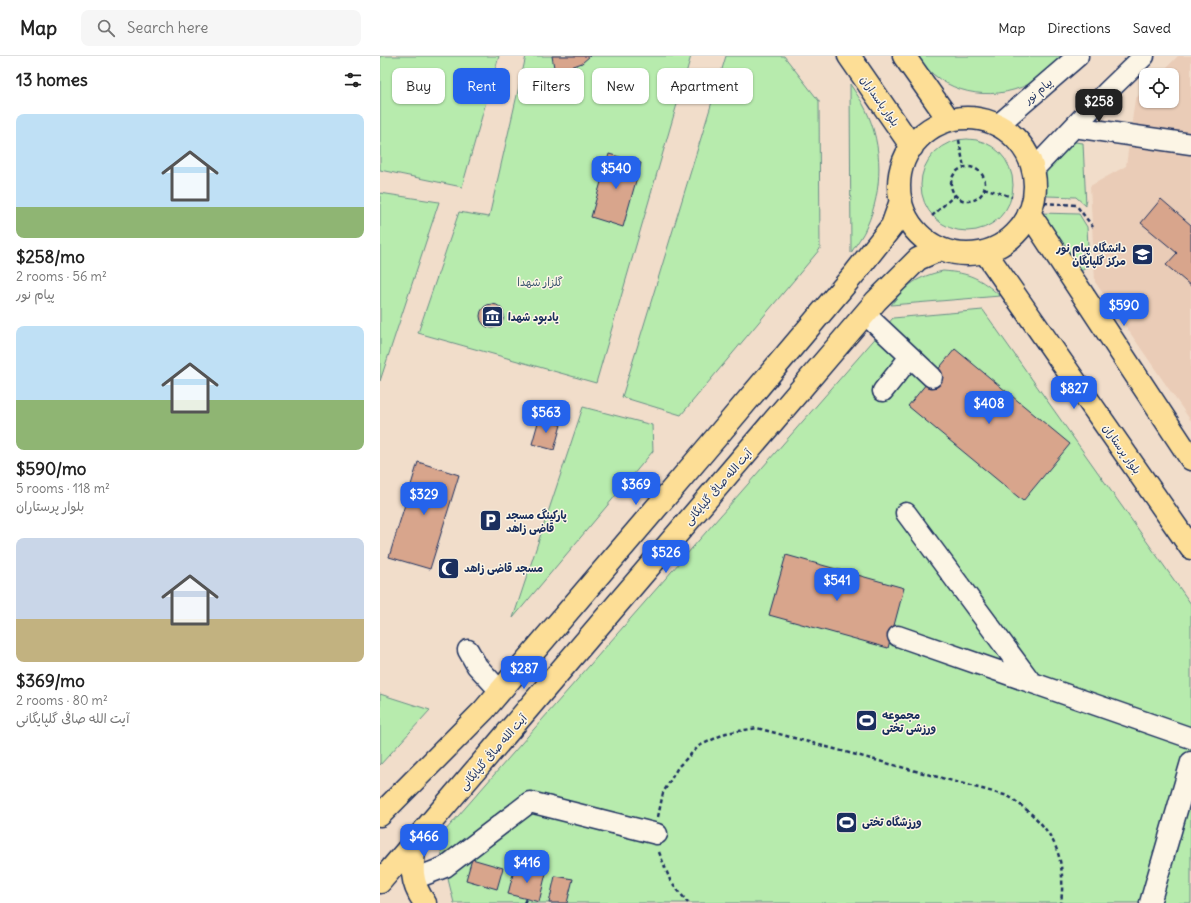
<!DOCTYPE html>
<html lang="en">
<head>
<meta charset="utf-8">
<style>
  :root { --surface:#fff; --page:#f6f6f6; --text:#222; --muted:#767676; --line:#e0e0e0; --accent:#2563eb }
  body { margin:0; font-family:Delius,"Playpen Sans Arabic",sans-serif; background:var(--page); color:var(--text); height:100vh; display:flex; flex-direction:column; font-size:15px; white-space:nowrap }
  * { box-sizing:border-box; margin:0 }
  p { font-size:13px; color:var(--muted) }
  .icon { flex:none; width:22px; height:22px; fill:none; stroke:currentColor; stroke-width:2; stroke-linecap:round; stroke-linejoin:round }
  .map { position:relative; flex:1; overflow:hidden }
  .side { display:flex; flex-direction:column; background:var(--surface); width:380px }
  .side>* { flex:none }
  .top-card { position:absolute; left:12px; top:12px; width:380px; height:36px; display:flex; gap:8px }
  .controls { position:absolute; left:759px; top:12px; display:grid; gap:8px }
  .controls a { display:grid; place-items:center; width:40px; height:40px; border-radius:8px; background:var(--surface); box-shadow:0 1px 3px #0004; font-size:20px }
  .price { position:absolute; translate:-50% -34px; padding:0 9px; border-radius:8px; background:var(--accent); color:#fff; font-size:13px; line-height:26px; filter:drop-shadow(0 1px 2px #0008) }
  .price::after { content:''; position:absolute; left:50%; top:24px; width:12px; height:9px; margin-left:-6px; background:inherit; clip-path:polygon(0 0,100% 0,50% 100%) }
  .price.current { background:#222; color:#fff }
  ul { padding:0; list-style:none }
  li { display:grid; align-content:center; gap:8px; height:212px; padding:0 16px }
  li span { display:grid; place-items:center; height:124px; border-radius:8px; color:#555 }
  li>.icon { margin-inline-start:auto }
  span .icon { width:72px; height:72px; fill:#fffc; stroke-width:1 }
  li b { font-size:17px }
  h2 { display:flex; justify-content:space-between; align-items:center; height:48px; padding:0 16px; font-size:17px }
  .chip { padding:0 14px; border-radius:8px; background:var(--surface); box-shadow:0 1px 3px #0004; font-size:14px; line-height:36px }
  .chip.current { background:var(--accent); color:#fff }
  header { display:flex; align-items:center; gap:24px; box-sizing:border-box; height:56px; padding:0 20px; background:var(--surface); border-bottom:1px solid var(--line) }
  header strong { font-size:19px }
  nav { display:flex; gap:22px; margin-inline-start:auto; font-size:14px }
  .search { width:280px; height:36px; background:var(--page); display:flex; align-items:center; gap:10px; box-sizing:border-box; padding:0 14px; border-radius:8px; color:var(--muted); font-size:15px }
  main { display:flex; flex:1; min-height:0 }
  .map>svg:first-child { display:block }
</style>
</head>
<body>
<header>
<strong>Map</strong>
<div class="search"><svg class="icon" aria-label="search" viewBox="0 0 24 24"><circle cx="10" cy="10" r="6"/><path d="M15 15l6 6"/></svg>Search here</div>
<nav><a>Map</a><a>Directions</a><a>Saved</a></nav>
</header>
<main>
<section class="side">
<h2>13 homes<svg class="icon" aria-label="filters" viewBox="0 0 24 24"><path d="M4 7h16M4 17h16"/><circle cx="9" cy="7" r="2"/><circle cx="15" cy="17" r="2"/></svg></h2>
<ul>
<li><span style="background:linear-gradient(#bfe0f5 75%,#8fb573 0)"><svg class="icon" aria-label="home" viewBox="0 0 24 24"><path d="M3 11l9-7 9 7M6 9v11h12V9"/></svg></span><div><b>$258/mo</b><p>2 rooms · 56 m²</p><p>پیام نور</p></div></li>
<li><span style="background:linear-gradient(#bfe0f5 60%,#8fb573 0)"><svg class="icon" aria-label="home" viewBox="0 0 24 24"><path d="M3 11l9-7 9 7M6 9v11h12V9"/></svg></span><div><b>$590/mo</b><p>5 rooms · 118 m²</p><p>بلوار پرستاران</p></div></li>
<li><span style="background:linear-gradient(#c9d6e8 65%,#c2b280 0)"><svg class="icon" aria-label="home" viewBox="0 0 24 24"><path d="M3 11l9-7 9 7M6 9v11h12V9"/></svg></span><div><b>$369/mo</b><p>2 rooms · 80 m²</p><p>آیت الله صافی گلپایگانی</p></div></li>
</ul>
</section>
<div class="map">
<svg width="811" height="847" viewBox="0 0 811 847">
  <rect width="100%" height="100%" fill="#f1ddca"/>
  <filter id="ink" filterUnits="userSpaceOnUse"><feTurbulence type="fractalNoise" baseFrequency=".025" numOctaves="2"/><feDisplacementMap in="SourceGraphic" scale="8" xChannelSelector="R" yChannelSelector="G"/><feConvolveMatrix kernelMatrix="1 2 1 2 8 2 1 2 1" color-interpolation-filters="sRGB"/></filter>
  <g filter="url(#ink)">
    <path fill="#eaccb7" d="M798,0H811V365L715,226L710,130L746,110L755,43L766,32V45H792V19H779Z"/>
    <path fill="#b7ebad" stroke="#698d86" d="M0,0H119L82,131L0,114Z
      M146,0H311L216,327L38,277L79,156L109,161Z
      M346,0H404L439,45L440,193L301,359L242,341Z
      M537,0H682C676,7 670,15 663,20C659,24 654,25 649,28C610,47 562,38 537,0Z
      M470,28C475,36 482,45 486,54C503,90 503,134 487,170C483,180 476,188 471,197Z
      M541 129a46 46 0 1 1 92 0a46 46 0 1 1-92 0Z
      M695,86L703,87L706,150L696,141L667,140L665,117Z
      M0,137L59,146L0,325Z
      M660,157L699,158L707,171L709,210L701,215Z
      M563,215C590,217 600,222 620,240L511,249C527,228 537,221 563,215Z
      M603,254L811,548V847H74L58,783L513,262Z
      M203,351L272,369L273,395L133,562Z
      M0,638L50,654L0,709Z"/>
    <path fill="#d8a58c" stroke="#1b2f5e" d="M172,0H210L202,7L175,17Z
      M229,98L261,107L243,171L211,161Z
      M781,143L811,169V230L786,209L797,197L761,167Z
      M100 260a12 12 0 1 1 24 0a12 12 0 1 1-24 0Z
      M575,293L690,388L643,445L528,350Z
      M159,363L181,369L174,394L152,388Z
      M38,406L79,419L50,513L9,501Z
      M406,499L524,532L508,592L389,559Z
      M92,803L123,812L117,833L86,824Z
      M135,810L166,817L159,846L128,838Z
      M175,820L193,823L187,847H169Z"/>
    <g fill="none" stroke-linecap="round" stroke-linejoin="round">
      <defs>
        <path id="minor" d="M618,69L698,0
          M694,71L811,88
          M653,114L728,35L764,0
          M485,258L552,321
          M503,335L530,301
          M526,457L651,626
          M518,580L811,682
          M88,594L97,610L120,635
          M34,823L65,811L150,746L277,778
          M770,847L811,706"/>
        <path id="major" d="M469,0L532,91
          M524,0L569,64
          M519 130a68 68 0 1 1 136 0a68 68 0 1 1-136 0Z
          M649,157L811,403
          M605,196L811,492
          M0,759L104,654L323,397L475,217L512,170L521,145
          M36,786C31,810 30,827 45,847
          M0,826L496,245L538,203L561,193"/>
      </defs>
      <use href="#minor" stroke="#1b2f5e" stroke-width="23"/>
      <use href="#major" stroke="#1b2f5e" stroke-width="25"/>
      <path stroke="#1b2f5e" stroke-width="2.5" stroke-dasharray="4 3" stroke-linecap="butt" d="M579,84L584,112
        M571 128a17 17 0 1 1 34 0a17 17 0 1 1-34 0Z
        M604,132L632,141
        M664,147L696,149L713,171
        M552,160L575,139
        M278,761L283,737L298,711L319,690L346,677L377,672L628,740C671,769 687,795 681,847
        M279,796L290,824L308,847
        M144,847L146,843"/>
      <use href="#minor" stroke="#fcf5e5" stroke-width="20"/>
      <use href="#major" stroke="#fdde96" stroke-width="22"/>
    </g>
  </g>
  <defs>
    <symbol id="university-square" viewBox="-11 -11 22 22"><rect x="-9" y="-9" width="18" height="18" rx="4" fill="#1b2f5e" stroke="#fcf5e5"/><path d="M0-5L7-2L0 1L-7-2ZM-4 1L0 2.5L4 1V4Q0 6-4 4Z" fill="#fff"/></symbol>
    <symbol id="museum-square" viewBox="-11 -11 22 22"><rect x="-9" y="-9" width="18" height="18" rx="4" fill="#1b2f5e" stroke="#fcf5e5"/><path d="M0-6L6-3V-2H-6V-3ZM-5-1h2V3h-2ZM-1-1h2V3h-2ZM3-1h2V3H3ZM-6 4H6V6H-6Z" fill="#fff"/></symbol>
    <symbol id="parking-square" viewBox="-11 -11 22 22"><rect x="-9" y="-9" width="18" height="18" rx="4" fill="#1b2f5e" stroke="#fcf5e5"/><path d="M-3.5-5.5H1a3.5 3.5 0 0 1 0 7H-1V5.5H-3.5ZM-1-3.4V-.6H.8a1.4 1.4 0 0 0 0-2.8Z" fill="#fff"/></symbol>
    <symbol id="mosque-square" viewBox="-11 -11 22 22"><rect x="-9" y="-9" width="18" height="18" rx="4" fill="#1b2f5e" stroke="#fcf5e5"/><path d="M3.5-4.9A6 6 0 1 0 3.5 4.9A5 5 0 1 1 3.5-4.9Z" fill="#fff"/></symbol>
    <symbol id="stadium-square" viewBox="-11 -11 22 22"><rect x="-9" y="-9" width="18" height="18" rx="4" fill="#1b2f5e" stroke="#fcf5e5"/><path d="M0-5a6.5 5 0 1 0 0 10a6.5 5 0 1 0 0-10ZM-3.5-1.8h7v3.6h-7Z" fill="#fff"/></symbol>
  </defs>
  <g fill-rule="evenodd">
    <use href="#university-square" x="750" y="186" width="25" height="25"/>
    <use href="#museum-square" x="100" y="248" width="25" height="25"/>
    <use href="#parking-square" x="98" y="452" width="25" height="25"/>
    <use href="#mosque-square" x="56" y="500" width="25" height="25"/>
    <use href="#stadium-square" x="474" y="652" width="25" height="25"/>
    <use href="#stadium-square" x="454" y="754" width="25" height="25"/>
  </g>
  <g text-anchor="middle" stroke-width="3" stroke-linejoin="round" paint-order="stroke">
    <g font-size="11" fill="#1b2f5e" stroke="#fcf5e5">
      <text transform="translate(658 35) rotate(-40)" y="4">پیام نور</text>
      <text transform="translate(500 45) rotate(55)" y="4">بلوار پاسداران</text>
      <text transform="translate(742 393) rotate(55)" y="4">بلوار پرستاران</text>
      <text transform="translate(338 431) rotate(-49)" y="4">آیت الله صافی گلپایگانی</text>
      <text transform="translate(113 696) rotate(-49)" y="4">آیت الله صافی گلپایگانی</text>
    </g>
    <g font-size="11" font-weight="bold" fill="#1b2f5e" stroke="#fcf5e5" text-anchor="start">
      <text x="746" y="196" text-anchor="end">دانشگاه پیام نور<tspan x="746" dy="13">مرکز گلپایگان</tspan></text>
      <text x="128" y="265">یادبود شهدا</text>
      <text x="126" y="463">پارکینگ مسجد<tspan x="126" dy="13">قاضی زاهد</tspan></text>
      <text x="84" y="516">مسجد قاضی زاهد</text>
      <text x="502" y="663">مجموعه<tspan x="502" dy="13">ورزشی تختی</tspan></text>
      <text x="482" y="770">ورزشگاه تختی</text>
    </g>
    <g font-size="11" fill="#3a556e" stroke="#fcf5e5">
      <text x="160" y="230">گلزار شهدا</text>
    </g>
  </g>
</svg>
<div class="controls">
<a><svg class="icon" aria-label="locate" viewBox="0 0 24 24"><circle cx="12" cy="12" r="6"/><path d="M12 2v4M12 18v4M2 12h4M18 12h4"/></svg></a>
</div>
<b class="price current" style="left:719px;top:67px">$258</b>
<b class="price" style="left:236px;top:134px">$540</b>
<b class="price" style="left:744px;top:271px">$590</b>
<b class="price" style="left:694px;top:354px">$827</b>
<b class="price" style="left:609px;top:369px">$408</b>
<b class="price" style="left:166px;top:378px">$563</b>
<b class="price" style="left:256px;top:450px">$369</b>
<b class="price" style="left:44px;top:460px">$329</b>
<b class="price" style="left:286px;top:518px">$526</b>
<b class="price" style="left:457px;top:546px">$541</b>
<b class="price" style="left:144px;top:634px">$287</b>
<b class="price" style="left:44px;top:802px">$466</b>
<b class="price" style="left:147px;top:828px">$416</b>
<div class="top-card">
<a class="chip">Buy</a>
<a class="chip current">Rent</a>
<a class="chip">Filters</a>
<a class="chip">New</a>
<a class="chip">Apartment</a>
</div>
</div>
</main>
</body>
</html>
